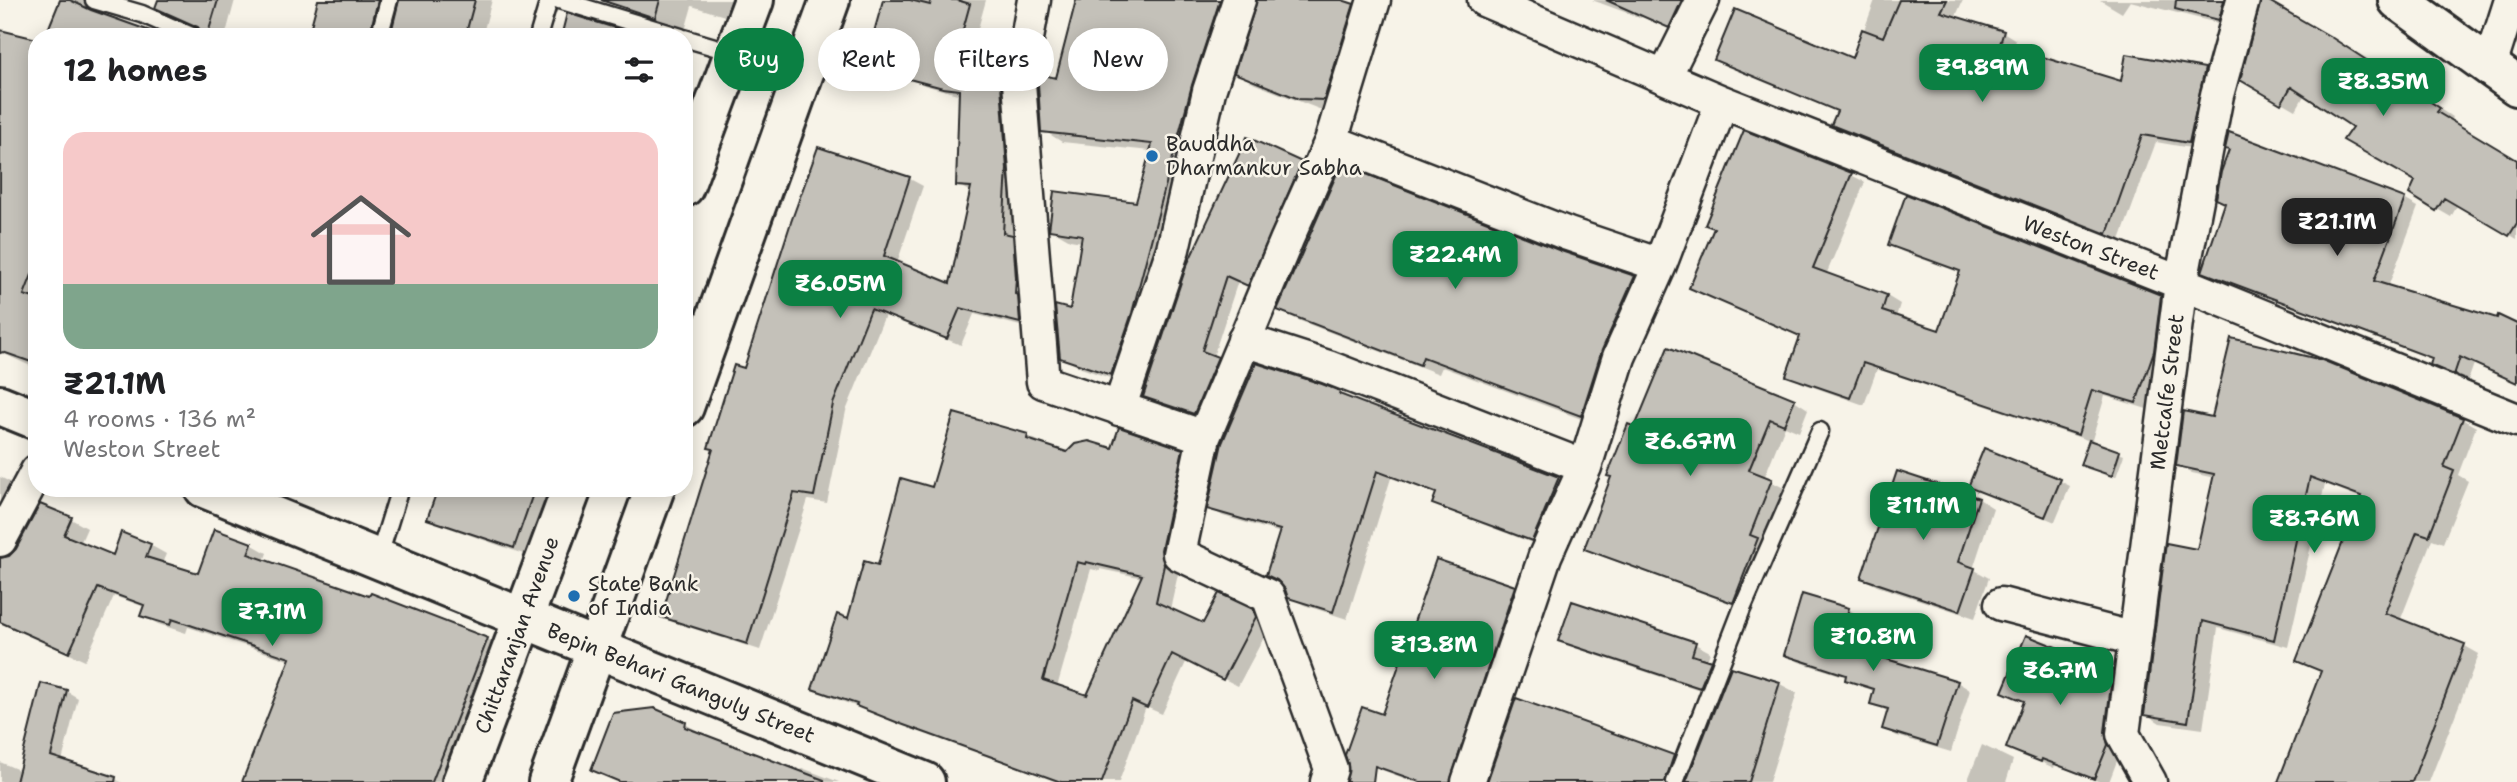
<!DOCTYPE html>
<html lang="en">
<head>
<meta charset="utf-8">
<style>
  :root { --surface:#fff; --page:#f2f2f2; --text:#202124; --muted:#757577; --line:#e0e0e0; --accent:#0b8043 }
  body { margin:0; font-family:"Shantell Sans",sans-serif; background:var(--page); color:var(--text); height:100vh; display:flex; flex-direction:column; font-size:26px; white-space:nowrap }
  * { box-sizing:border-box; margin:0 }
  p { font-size:23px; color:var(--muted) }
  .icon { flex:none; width:38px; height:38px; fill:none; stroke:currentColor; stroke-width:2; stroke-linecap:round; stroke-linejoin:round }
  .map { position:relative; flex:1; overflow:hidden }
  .panel { position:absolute; left:28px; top:28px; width:665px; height:469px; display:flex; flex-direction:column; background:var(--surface); border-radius:28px; box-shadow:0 4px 18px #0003 }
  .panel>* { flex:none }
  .guide { position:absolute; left:714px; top:28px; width:665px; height:63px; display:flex; gap:14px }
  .price { position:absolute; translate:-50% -60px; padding:0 16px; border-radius:14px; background:var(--accent); color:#fff; font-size:23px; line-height:46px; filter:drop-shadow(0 2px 4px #0008) }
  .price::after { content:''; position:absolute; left:50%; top:42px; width:21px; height:16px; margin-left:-10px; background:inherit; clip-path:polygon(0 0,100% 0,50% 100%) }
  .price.on { background:#222; color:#fff }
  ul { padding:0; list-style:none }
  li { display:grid; align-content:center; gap:14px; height:371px; padding:0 35px }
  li+li { border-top:2px solid var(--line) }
  li span { display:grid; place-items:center; height:217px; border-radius:21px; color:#555 }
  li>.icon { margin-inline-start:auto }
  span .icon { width:126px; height:126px; fill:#fffc; stroke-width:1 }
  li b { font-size:30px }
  h2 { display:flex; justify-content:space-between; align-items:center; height:84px; padding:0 35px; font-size:30px }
  .chip { padding:0 24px; border-radius:32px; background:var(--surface); box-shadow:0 4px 18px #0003; font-size:24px; line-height:63px }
  .chip.on { background:var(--accent); color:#fff }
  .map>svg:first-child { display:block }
</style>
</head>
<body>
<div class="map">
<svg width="2517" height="782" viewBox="0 0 2517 782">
  <rect width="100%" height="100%" fill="#f7f3e8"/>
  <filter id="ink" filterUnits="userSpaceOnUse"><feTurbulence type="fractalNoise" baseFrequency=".0143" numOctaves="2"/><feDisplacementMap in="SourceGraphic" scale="14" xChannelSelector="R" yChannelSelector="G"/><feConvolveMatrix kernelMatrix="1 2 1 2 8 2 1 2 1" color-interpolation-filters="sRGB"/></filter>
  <g filter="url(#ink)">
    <path fill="#0003" fill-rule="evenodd" d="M61,0H102L98,12L101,15L163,37H47Z
      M159,0H235L225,37H206L202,29L157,8Z
      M319,0H398L386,37H310Z
      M400,0H492L482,37H392Z
      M630,0H762L754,25L692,6L684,34L657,25L627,8Z
      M885,0H986L970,58L1004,62L1017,70L1020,177L1016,238L1026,244L1032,329L974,314L961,345L885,315L846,411L827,503L808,500L760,650L676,623L663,616L819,149L910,179L923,186L897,263L951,285L972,193L958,185L961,95L924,85L911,78L913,71L883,63L869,56Z
      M1078,0H1244L1130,385L1081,368L1061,357L1082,242L1070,240L1051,229L1137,204L1151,151L1062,142L1043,130Z
      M1259,0H1337L1372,16L1334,111L1319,109L1255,84L1236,73Z
      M1592,0H1699L1682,34L1642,16L1641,18Z
      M1875,0H1963L1955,18L2003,32L2016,40L2013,50L2123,83L2127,56L2205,69L2218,77L2202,150L2156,142L2120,240L1847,132L1834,125L1838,112L1716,59L1853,60Z
      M2100,0H2242L2233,27L2130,1L2122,13Z
      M2263,0L2346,47L2452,117L2450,122L2517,162V239L2458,204L2451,217L2411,194L2417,180L2355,126L2305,94L2296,110L2242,79Z
      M0,32L37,41V369L0,352Z
      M1301,163L1312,170L1259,291L1238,281L1213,357L1228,365L1206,419L1156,402L1145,396Z
      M1851,175L1865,182L1826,275L1887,296L1900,304L1896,317L1941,333L1961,273L1903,252L1890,245L2160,296L2174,304L2150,410L2105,396L2091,443L2124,455L2116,477L2086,467L2090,441L1877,369L1864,405L1802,383L1788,375L1802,337L1691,288Z
      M2404,199L2418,207L2388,287L2517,326V383L2474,364L2468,381L2432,364L2434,360L2218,279L2204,271Z
      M1561,253L1634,278L1653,288L1600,426L1442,367L1439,374L1298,320L1279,310Z
      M1339,393L1354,401L1558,478L1572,486L1546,548L1448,511L1434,503L1437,494L1391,478L1347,619L1304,605L1290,597L1281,533L1223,516L1209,508Z
      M1794,400L1808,409L1799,432L1785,426L1764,478L1786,489L1765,544L1748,610L1601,556L1586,548Z
      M2213,419H2462L2476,427L2458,475L2468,481L2443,543L2432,539L2400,621L2465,646L2479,654L2429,782H2280L2323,672L2299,660L2362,498L2325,484L2288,647L2218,628L2203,729L2160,723L2146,714L2199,551L2215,478L2192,473L2178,465Z
      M1027,436L1068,454L1113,450L1182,451L1196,459L1175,559L1178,574L1170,610L1204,626L1253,611L1267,619L1270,626L1238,686L1187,660L1162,714L1146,707L1119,782H1057L828,696L814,688L879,567L934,489ZM1091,569L1100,571V569L1143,578L1087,697L1057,687Z
      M1898,473L1979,499L1993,508L1973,569L1989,578L1975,618L1877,586L1863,578Z
      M0,477L26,490L0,539Z
      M2060,481L2070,486L2055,522L1970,486Z
      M440,488H553L529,556L444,526L429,518Z
      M71,519L87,528L80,544L114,558L150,545L166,554L162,564L199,575L251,544L267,553L264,561L487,639L503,648L451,782H244L291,661L188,627L186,633L158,624L142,615L145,607L114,596L85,661L0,622V560L10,557Z
      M1438,561L1515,588L1533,598L1471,782H1414L1366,764Z
      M1848,609L1861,617L1851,650L1957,682L1970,690L1951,752L1897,736L1884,729L1889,712L1872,703L1875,691L1860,686L1847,677L1799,662L1786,654Z
      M1560,640L1695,644L1710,652L1707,661L1725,671L1715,695L1575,648Z
      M1732,669L1780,684L1797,693L1769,782H1489L1673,757L1692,768Z
      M2112,672L2125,679L2120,753L2109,782H2100L2055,765L2054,768L2008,747L2026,702L2004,691Z
      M66,691L78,698L62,761L122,782H0V762L21,771Z
      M685,724L700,732L699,734L800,772L802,768L839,782H619L593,769Z
      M1982,745L2013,760L2006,782H1967Z"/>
    <path fill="#c4c1b9" stroke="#2b2b2b" stroke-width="2" fill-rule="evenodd" d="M60,0H70L91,10L167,37H45Z
      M158,0H218L207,37H204L198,27L155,8Z
      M318,0H378L369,37H308Z
      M399,0H475L465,37H390Z
      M601,0H660L655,18Z
      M883,0H910L930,5L931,0H957L970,4L956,55L1004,61L1001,84L1007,169L1003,233L1013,235L1016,278L1015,294L1018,295L1020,323L960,308L947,339L871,309L833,404L814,496L794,493L747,644L661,617L713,449L708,448L734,365L744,368L791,222L818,147L910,177L884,256L950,283L971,187L956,186L959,90L943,88L909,79L912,68L867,57Z
      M1076,0H1220L1192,85L1132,313L1111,375L1060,358L1055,305L1070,309L1082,235L1049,230L1054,191L1136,202L1152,144L1041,132L1038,84L1039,74L1056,78Z
      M1257,0H1342L1354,4L1324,100L1299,99L1234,73Z
      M1606,0H1682L1669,28Z
      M1899,0H1947L1941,12L2004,31L2000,44L2121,81L2126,54L2205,68L2189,143L2142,135L2107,234L1831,125L1837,111L1714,60L1735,9L1852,58L1862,29L1883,37Z
      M2176,0H2224L2219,20L2175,9Z
      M2261,0H2267L2331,37L2440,108L2437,112L2517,160V223L2509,236L2444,198L2436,211L2409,194L2415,181L2343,140L2352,127L2291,87L2281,104L2240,80Z
      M567,13L644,37H561Z
      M0,30L37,39V262L24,295L37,299V364L3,352L0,353Z
      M1744,130L1852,173L1813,268L1887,295L1882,311L1939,330L1960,271L1888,245L1906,194L2161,295L2154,351L2136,403L2092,390L2078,435L1863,363L1850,398L1786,376L1800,336L1689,288L1714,228L1705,225Z
      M2229,132L2405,198L2374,281L2497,318L2498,315L2517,324V383L2460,357L2454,375L2430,365L2432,358L2202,272L2225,203L2216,199L2221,172L2229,150L2225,149Z
      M1247,137L1302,162L1248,286L1226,276L1202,351L1218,357L1194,414L1143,397L1186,267Z
      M1341,164L1561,251L1635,276L1602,350L1581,416L1423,357L1420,365L1277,310Z
      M2231,338L2322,360L2463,418L2444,467L2454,471L2429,536L2417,532L2385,613L2465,644L2412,782H2278L2321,671L2296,661L2361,496L2310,477L2274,640L2203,621L2188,722L2144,715L2166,543L2197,549L2214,474L2176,466L2183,411L2212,417Z
      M1668,347L1795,399L1784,425L1770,419L1749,470L1772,479L1750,535L1758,538L1733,603L1584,549L1611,477L1607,476L1628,424L1635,427Z
      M1256,363L1322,384L1340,391L1339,394L1559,477L1532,541L1432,504L1436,493L1377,471L1333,612L1288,598L1285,589L1277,580L1266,575L1280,530L1207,509L1222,443Z
      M954,413L1028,434L1027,439L1067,452L1075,444L1089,441L1112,448L1119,427L1183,449L1161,550L1164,565L1156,602L1203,623L1219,593L1253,609L1256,617L1223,680L1172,654L1147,708L1132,701L1102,782H1061L901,724L856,706L857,704L812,689L837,614L848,618L864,561L878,565L901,478L932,487ZM1077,562L1085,564L1086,562L1142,575L1087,695L1043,680Z
      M2089,440L2120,451L2112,476L2080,465Z
      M1984,448L2061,479L2045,517L1968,487Z
      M1897,471L1979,498L1958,562L1975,568L1960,611L1861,578Z
      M438,488H535L514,548L427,519Z
      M40,504L72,517L64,535L113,555L121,532L151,544L146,557L198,573L214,529L252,543L248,554L369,596L371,593L488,638L432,782H242L290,658L172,619L170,625L140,616L144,605L98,588L69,653L0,622V558L9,556L16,549Z
      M1436,559L1515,586L1450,782H1420L1375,766L1373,782H1346L1348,764L1345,755L1362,707L1382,714Z
      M1802,594L1849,608L1838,644L1958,681L1937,746L1882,729L1888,709L1870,704L1874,689L1845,680L1846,675L1784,655Z
      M1572,601L1696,642L1692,655L1711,661L1700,688L1558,641Z
      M2026,635L2113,670L2105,732L2108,745L2094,779L2042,759L2041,762L2006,748L2024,701L2002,692Z
      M1731,667L1780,682L1749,782H1686Z
      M41,683L67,690L51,756L116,777L115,782H16Z
      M1516,698L1674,755L1665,782H1487Z
      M654,708L686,722L685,727L824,780V782H620L591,770L613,713Z"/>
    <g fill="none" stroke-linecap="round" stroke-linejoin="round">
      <defs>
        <path id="service" d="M94,0L142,14L194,37
          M559,0L681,37
          M379,37L389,0
          M538,37L549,0
          M684,38L735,53
          M378,559L400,488
          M1675,782L1742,609L1820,431"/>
        <path id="minor" d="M1034,0L1019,83L1043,382L1204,437
          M1484,0L1722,102L2181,283L2517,420
          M2490,66L2511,0
          M1665,76L1703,0
          M1331,141L1568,234L1660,265
          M1244,340L1328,367L1585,467
          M1119,409L1173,249L1209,91L1239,0
          M0,540L37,471
          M2001,604L2135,639
          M1327,782L1331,769L1268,596L1179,554L1204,437L1287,239L1331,141L1374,0
          M1468,782L1545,556L1585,467L1619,357L1660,265L1722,102
          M2150,782L2123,734L2181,283L2217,95L2243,0"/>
        <path id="secondary" d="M2398,0L2517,86
          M0,405L37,420
          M204,488L925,782"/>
        <path id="primary" d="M684,187L754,0
          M684,407L830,0
          M462,782L572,488
          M548,782L655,488"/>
      </defs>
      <use href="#service" stroke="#2b2b2b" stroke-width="21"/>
      <use href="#minor" stroke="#2b2b2b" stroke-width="37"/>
      <use href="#secondary" stroke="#2b2b2b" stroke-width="44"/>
      <use href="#primary" stroke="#2b2b2b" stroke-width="44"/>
      <use href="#service" stroke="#f7f3e8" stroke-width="16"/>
      <use href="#minor" stroke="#f7f3e8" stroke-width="32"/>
      <use href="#secondary" stroke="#f7f3e8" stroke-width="38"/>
      <use href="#primary" stroke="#f7f3e8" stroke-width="38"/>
    </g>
  </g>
  <g fill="#1f6fb2" stroke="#f7f3e8" stroke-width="2.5">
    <circle cx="1152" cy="156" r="7"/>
    <circle cx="574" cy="596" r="7"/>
  </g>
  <g text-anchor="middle" stroke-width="5" stroke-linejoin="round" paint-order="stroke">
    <g font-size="21" fill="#2b2b2b" stroke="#f7f3e8" text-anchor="start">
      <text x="1166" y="151">Bauddha<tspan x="1166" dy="24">Dharmankur Sabha</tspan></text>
      <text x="588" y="591">State Bank<tspan x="588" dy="24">of India</tspan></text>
    </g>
    <g font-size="21" fill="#2b2b2b" stroke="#f7f3e8">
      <text transform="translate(2091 248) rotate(21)" y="7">Weston Street</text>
      <text transform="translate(2167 392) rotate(-83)" y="7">Metcalfe Street</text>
      <text transform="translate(517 635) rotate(-70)" y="7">Chittaranjan Avenue</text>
      <text transform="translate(681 683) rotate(22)" y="7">Bepin Behari Ganguly Street</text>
    </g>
  </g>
</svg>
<b class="price" style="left:1982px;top:104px">₹9.89M</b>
<b class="price" style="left:2383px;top:118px">₹8.35M</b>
<b class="price on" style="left:2337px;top:258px">₹21.1M</b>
<b class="price" style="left:1455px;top:291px">₹22.4M</b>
<b class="price" style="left:840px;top:320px">₹6.05M</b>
<b class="price" style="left:1690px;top:478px">₹6.67M</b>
<b class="price" style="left:1923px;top:542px">₹11.1M</b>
<b class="price" style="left:2314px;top:555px">₹8.76M</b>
<b class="price" style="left:272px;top:648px">₹7.1M</b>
<b class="price" style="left:1873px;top:673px">₹10.8M</b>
<b class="price" style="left:1434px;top:681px">₹13.8M</b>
<b class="price" style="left:2060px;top:707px">₹6.7M</b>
<div class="guide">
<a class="chip on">Buy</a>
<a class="chip">Rent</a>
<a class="chip">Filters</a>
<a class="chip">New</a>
</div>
<section class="panel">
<h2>12 homes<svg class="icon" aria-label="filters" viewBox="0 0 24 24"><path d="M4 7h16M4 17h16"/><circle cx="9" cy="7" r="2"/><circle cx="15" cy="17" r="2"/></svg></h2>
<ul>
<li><span style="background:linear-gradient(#f6c9c9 70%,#7fa58c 0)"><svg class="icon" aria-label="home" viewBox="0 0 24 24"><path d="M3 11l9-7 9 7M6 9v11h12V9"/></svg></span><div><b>₹21.1M</b><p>4 rooms · 136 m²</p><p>Weston Street</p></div></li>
</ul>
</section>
</div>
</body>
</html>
